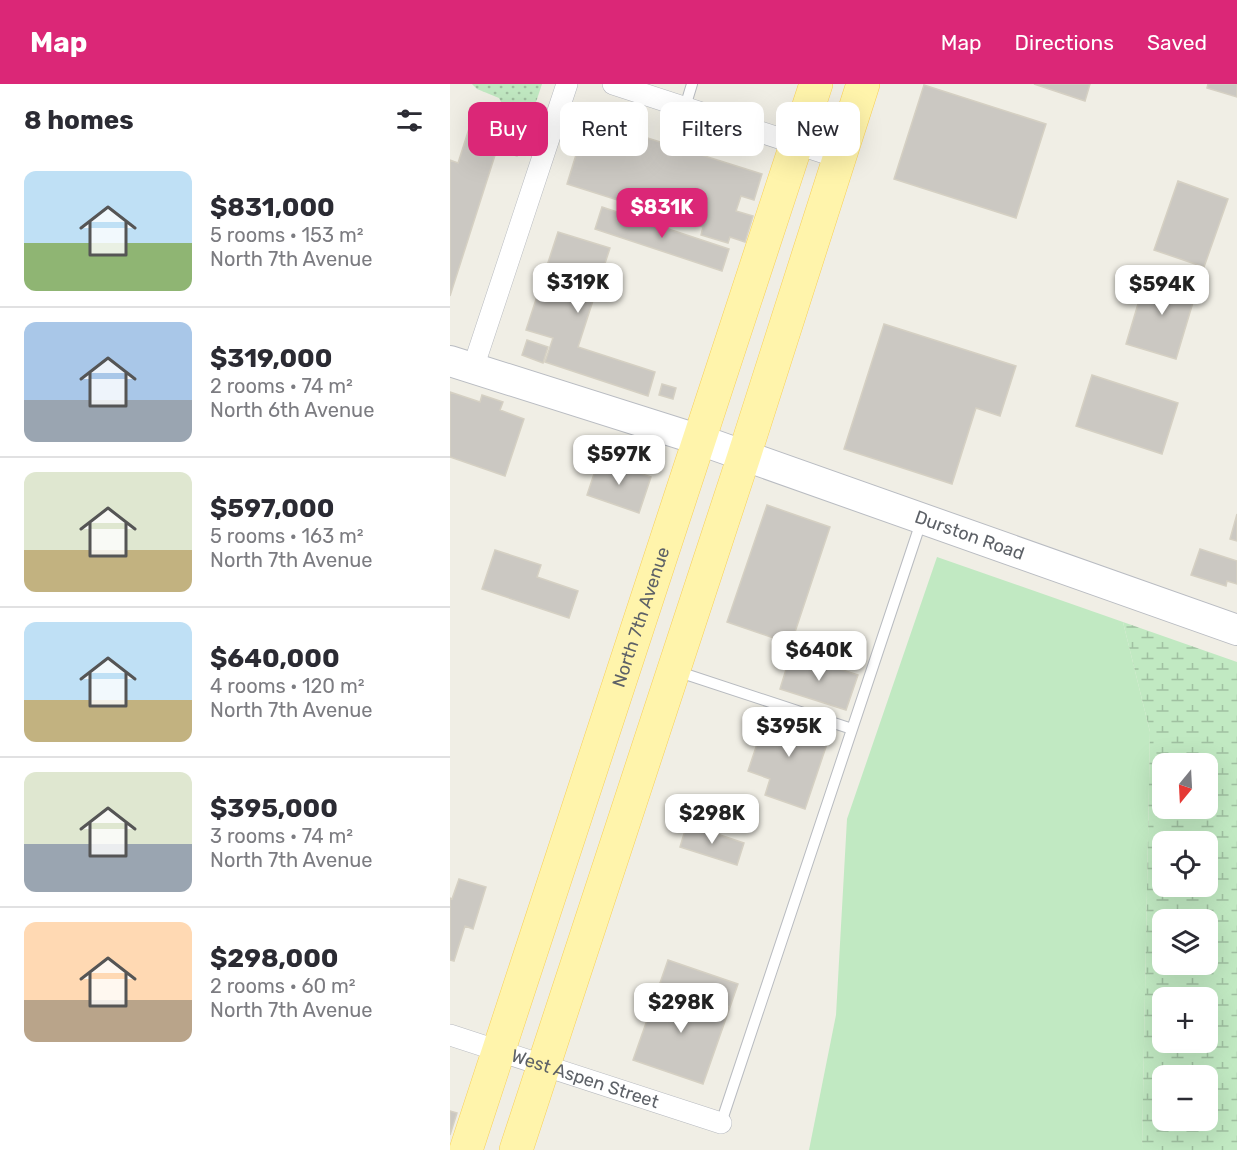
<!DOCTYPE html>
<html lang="en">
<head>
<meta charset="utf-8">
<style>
  :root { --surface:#fff; --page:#f2f2f3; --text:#2b2b33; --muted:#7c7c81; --line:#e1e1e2; --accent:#db2777 }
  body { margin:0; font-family:Rubik,sans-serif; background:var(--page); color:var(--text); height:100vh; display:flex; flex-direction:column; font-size:22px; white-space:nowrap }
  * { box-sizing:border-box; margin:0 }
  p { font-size:20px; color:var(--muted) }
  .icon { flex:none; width:33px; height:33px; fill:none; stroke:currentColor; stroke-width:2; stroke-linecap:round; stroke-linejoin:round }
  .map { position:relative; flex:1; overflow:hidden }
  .details { display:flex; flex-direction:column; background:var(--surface); width:450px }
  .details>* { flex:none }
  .banner { position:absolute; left:18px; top:18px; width:570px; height:54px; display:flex; gap:12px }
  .needle { width:39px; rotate:198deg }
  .controls { position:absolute; left:702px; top:669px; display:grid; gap:12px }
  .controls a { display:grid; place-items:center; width:66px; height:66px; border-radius:12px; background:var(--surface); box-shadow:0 6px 24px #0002; font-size:30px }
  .price { position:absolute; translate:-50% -51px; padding:0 14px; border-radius:12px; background:#fff; color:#222; font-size:20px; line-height:39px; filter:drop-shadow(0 2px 3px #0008) }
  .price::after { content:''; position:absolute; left:50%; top:36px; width:18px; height:14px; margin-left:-9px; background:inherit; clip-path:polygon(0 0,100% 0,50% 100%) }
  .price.active { background:var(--accent); color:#fff }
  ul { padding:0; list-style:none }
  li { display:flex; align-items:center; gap:18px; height:150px; padding:0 24px }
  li+li { border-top:2px solid var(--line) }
  li span { display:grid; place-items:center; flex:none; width:168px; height:120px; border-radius:12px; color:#555 }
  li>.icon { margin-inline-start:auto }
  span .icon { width:72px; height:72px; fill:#fffc; stroke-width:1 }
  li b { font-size:26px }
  h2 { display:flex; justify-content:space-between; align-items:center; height:72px; padding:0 24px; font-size:26px }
  .pill { padding:0 21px; border-radius:12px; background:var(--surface); box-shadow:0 6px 24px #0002; font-size:21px; line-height:54px }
  .pill.active { background:var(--accent); color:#fff }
  header { display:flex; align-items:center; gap:36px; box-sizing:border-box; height:84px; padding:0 30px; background:var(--accent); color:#fff }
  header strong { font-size:28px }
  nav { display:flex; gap:33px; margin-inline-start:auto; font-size:21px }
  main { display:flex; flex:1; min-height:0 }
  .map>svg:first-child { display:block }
</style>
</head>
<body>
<header>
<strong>Map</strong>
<nav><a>Map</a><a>Directions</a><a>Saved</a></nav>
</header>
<main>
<section class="details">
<h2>8 homes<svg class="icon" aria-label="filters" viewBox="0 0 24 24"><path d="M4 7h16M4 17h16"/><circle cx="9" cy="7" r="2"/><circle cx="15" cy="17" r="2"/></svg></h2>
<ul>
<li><span style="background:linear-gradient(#bfe0f5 60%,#8fb573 0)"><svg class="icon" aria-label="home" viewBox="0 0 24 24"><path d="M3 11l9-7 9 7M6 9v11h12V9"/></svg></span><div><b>$831,000</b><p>5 rooms · 153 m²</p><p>North 7th Avenue</p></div></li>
<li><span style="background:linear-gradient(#a9c7e8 65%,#9aa5b1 0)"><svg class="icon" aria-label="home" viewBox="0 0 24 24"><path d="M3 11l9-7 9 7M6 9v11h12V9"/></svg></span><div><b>$319,000</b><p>2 rooms · 74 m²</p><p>North 6th Avenue</p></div></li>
<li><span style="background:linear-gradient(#dfe7d0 65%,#c2b280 0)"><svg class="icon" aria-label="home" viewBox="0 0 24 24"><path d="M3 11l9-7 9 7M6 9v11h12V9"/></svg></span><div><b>$597,000</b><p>5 rooms · 163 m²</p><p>North 7th Avenue</p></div></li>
<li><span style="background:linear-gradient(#bfe0f5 65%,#c2b280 0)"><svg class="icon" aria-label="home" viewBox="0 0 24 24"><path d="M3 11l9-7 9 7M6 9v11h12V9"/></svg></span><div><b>$640,000</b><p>4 rooms · 120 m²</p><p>North 7th Avenue</p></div></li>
<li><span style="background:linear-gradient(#dfe7d0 60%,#9aa5b1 0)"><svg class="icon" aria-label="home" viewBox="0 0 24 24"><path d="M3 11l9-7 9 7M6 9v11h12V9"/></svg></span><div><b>$395,000</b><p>3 rooms · 74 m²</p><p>North 7th Avenue</p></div></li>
<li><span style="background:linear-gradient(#ffd9b3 65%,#b9a48a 0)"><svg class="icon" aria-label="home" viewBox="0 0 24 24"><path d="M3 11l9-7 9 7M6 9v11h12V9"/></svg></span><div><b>$298,000</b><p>2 rooms · 60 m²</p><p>North 7th Avenue</p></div></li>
</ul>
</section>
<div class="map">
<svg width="787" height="1066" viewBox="0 0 787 1066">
  <defs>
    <pattern id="wetland-marsh" width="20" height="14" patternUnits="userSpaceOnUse" patternTransform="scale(1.5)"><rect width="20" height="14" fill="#c1e9c2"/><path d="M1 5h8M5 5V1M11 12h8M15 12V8" fill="none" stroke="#a0c0a1"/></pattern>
    <pattern id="park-dots" width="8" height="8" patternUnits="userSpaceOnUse" patternTransform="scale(1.5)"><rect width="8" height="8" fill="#c1e9c2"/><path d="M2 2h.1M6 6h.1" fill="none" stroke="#a0c0a1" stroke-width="1.8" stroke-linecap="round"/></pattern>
  </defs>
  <rect width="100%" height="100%" fill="#f0eee5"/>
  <path fill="#c1e9c2" d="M487,473L673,538L700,648L692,1066H359L386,931L397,735Z"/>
  <path fill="url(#wetland-marsh)" fill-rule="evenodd" d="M673,538L787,578V1066H692L700,648ZM712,680H758V724H712ZM712,758H758V802H712ZM712,836H758V880H712ZM712,914H758V958H712ZM712,992H758V1036H712Z"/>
  <path fill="url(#park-dots)" d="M22,0H92L77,45L62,40L49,14L27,5Z"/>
  <path fill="#cbc8c2" stroke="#d5d0c3" stroke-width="1.5" d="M584,0H640L635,17Z
    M758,0H787V13L757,4Z
    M474,1L596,40L566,134L444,95Z
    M24,29L55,40L0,212V76L8,79Z
    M137,35L312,90L304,116L291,112L286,127L303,132L295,158L280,153L278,159L251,151L253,143L117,100Z
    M58,49L73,54L67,72L52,67Z
    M728,97L778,115L754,183L704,166Z
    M152,123L279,165L272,187L145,145Z
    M108,148L160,164L128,263L205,288L198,312L95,278L103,254L76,246Z
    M697,190L747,205L726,275L676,260Z
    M434,240L566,282L550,332L526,324L502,400L394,365Z
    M77,256L98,263L93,279L72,271Z
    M642,291L728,319L712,370L626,342Z
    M212,300L226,304L223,315L209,311Z
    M0,308L30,318L32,311L53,318L50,326L74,335L55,392L0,373Z
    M149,375L201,393L189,429L137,411Z
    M317,421L380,443L341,560L277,538Z
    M787,430V457L780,455Z
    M750,465L787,477V500L777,497L776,502L741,491Z
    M45,466L91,481L87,493L128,507L119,534L32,505Z
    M341,569L408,591L396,626L330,605Z
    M318,627L381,648L355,725L315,711L320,695L298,687Z
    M237,740L294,759L287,781L230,763Z
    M9,795L36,803L23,845L15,842L4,877L0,876V814L2,815Z
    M218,876L288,900L280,923L210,899Z
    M210,899L280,923L253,1000L183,976Z
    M0,1027L7,1029L0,1051Z"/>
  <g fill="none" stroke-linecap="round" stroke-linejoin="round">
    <defs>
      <path id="service" d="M235,23L242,0
        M226,587L402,645
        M271,1039L472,435"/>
      <g id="minor">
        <path d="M163,0L390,74"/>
        <path d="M23,284L117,0"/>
        <path id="s1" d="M0,951L271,1039"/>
      </g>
      <g id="secondary">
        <path id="s2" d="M0,277L250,356L787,546"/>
      </g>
      <g id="primary">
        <path id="s3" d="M16,1066L366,0"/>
        <path d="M66,1066L294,372L413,0"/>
      </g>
    </defs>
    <use href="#service" stroke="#b8bbc0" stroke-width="12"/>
    <use href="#minor" stroke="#b8bbc0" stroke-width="22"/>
    <use href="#secondary" stroke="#b9bcc2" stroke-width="32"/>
    <use href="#primary" stroke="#f9d056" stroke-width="34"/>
    <use href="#service" stroke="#fff" stroke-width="10"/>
    <use href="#minor" stroke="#fff" stroke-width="21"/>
    <use href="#secondary" stroke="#fff" stroke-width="30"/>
    <use href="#primary" stroke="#fff4ab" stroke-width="33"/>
  </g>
  <g text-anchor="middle" stroke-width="5" stroke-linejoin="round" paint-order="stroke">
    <g font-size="18" fill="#5d6167" stroke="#fff">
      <text dy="6" stroke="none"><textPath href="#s2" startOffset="548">Durston Road</textPath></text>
      <text dy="6" stroke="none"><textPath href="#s3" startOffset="561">North 7th Avenue</textPath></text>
      <text dy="6" stroke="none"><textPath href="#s1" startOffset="142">West Aspen Street</textPath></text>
    </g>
  </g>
</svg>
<div class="controls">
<a><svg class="needle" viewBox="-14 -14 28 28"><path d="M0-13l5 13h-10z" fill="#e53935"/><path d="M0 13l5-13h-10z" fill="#7c7c81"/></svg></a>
<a><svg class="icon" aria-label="locate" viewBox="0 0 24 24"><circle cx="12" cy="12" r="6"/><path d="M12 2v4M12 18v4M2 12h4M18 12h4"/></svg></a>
<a><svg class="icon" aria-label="layers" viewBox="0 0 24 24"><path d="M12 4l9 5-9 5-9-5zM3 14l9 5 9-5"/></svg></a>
<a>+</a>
<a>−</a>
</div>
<b class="price active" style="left:212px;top:155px">$831K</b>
<b class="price" style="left:128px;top:230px">$319K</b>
<b class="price" style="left:712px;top:232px">$594K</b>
<b class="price" style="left:169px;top:402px">$597K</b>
<b class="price" style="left:369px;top:598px">$640K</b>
<b class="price" style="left:339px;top:674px">$395K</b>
<b class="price" style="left:262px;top:761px">$298K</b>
<b class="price" style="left:231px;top:950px">$298K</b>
<div class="banner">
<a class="pill active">Buy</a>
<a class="pill">Rent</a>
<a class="pill">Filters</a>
<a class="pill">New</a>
</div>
</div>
</main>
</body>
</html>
